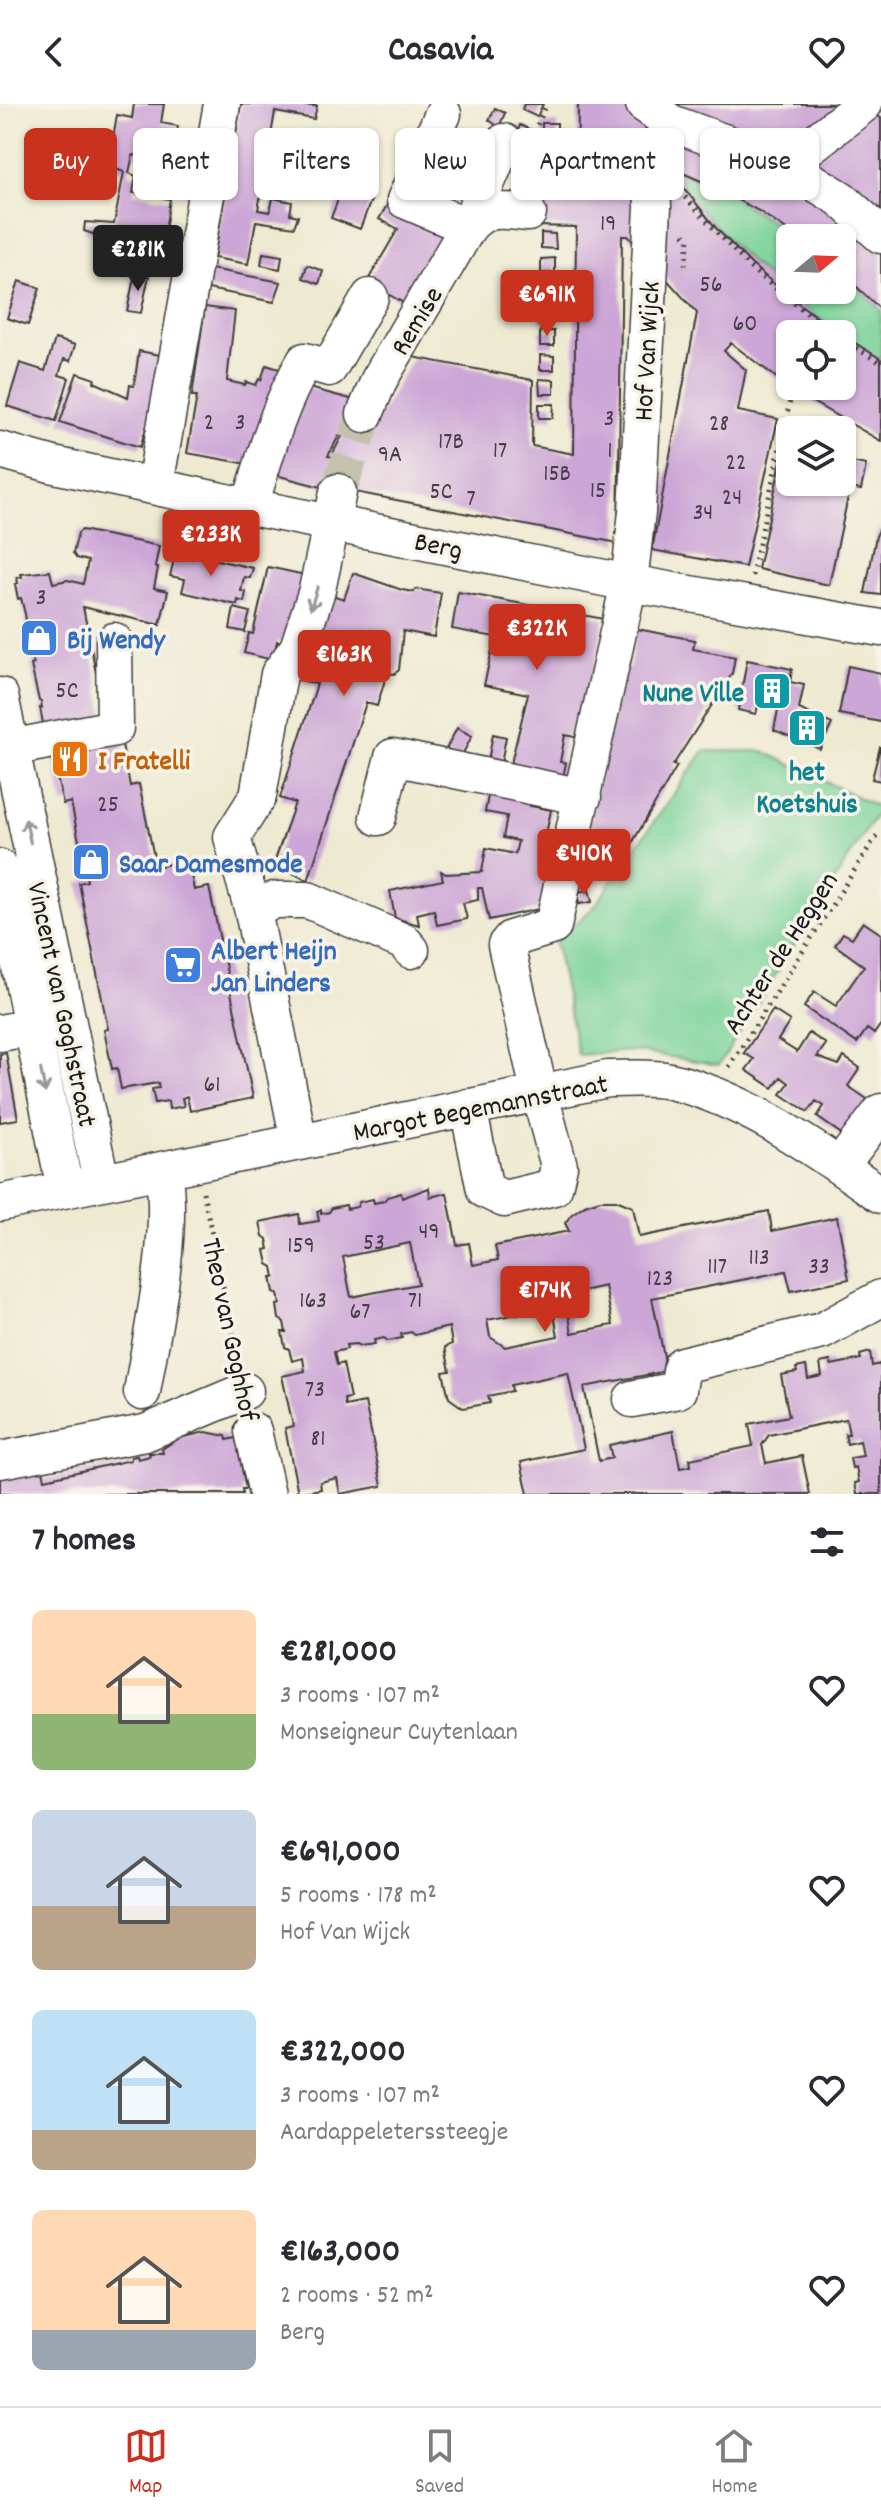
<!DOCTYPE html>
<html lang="en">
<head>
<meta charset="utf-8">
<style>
  :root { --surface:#fff; --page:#f2f2f3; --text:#2b2b33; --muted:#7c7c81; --line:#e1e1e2; --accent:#c8321e }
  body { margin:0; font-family:Dekko,sans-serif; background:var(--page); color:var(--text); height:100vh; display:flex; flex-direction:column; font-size:30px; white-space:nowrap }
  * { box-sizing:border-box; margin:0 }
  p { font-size:26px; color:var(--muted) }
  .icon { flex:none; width:44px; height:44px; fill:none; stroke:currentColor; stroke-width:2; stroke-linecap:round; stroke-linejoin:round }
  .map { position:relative; height:1390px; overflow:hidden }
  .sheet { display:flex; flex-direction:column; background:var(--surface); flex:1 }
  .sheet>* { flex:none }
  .banner { position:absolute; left:24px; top:24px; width:834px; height:72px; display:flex; gap:16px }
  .needle { width:52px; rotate:71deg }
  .fabs { position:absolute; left:776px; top:120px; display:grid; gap:16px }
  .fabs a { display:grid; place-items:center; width:80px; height:80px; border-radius:12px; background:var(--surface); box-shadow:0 2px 6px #0004; font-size:40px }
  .price { position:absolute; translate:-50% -68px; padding:0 18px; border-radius:8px; background:var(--accent); color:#fff; font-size:26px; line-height:52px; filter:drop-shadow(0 2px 4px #0008) }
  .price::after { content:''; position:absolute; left:50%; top:48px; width:24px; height:18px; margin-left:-12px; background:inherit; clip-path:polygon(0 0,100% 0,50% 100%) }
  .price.on { background:#222; color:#fff }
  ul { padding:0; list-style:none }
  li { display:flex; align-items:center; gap:24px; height:200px; padding:0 32px }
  li span { display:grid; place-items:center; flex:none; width:224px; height:160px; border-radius:12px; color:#555 }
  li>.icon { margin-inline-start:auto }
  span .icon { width:96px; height:96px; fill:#fffc; stroke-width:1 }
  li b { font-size:34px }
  h2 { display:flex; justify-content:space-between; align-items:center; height:96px; padding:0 32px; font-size:34px }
  .chip { padding:0 28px; border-radius:12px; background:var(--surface); box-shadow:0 2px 6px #0004; font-size:28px; line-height:72px }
  .chip.on { background:var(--accent); color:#fff }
  header { display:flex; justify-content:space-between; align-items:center; height:104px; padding:0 32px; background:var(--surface); font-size:36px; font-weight:700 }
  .tabs { display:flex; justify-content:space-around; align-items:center; height:112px; border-top:2px solid var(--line); background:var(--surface); font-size:22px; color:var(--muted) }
  .tabs a { display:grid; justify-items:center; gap:4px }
  .tabs .on { color:var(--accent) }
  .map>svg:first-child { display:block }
</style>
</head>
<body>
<header><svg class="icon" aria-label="back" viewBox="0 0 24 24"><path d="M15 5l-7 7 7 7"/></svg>Casavia<svg class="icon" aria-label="heart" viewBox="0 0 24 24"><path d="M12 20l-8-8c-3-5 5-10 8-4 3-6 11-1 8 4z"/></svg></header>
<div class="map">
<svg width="881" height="1390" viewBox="0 0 881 1390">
  <rect width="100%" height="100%" fill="#f7f3e8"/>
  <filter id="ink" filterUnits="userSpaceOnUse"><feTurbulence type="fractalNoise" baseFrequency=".0125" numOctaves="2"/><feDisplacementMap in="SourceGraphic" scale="16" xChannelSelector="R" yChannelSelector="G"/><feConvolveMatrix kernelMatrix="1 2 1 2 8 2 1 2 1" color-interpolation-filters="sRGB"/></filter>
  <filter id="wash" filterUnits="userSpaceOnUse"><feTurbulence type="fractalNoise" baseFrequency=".006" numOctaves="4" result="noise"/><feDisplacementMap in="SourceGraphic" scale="32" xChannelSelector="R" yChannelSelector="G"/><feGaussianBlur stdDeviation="1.8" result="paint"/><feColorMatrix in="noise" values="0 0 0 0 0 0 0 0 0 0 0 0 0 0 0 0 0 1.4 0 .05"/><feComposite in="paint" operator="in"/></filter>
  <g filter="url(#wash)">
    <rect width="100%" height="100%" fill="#eeead2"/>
    <path fill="#7ad399" stroke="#4b785a" stroke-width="2" d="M685,70L731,92L798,134H790V186H842V169L881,206V255C803,209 734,151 679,78Z
      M704,647H763L880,704L719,961L634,947L578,951L555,838L594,803Z"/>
    <g id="blocks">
      <path fill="#cca6d6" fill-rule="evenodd" d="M134,0H164L161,19L178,22L171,58L133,51L129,69L136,72L133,89L170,95L164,132L143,129L140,146L84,127L85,118L114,120L124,68L82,53L44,47L48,24L86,34H113L117,11L132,14Z
        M241,0L317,2L314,15L275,8L258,106L270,108L273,94L292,98L290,110L298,112L294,123L256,117L248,160L214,154Z
        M524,0H543L537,13L522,6Z
        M578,0H856L881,14V206L842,169V134H798L759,107L701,77L685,70L679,78L716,124L751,160L786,190L840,230H790V282H842V231L881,255V337L795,288L731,239L724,247L746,266L738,307L778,315L745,463L652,446L697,209L628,132H622L618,439L329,383L337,351L333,349L355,308L379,313L413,253L533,276L532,342L574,350L576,123L535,122V93H577Z
        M495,4L505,9L499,23L489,16Z
        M542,19H557V33H542Z
        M520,21L531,26L525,40L516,33Z
        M333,35L347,40L343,53L355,57L348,80L335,76L337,72L323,67Z
        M282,40L316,46L314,59L299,56L297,69L278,65Z
        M542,43H557V57H542Z
        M542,67H556V82H542Z
        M342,85L371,96L360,125L331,114Z
        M387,101L445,134L407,201L367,178L398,125L379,115Z
        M541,129L555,130L556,145L541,144Z
        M263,149L282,152L280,165L261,161Z
        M555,154V169H541V155Z
        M307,161L323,167L319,180L303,174Z
        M211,165L281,178L274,198L208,185Z
        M135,169L149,172L141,209L127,207Z
        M19,177L40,184L28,221L7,214Z
        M541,179H555V193H540Z
        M205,203L235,207L227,277L245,281L246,278L256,281L259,275L261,276L266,261L289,268L254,361L187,349L197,292H192Z
        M540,203H555V217H540Z
        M540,227H554V242H540Z
        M55,235L75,241L70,257L64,255L59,271L69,274L56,317L7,302L20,259L45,267Z
        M139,247L160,251L151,309L140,343L60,318L77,269L95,275L94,278L128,293L130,281L134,282Z
        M540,251L554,252V266H540Z
        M539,275L554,276V290H540Z
        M298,281L358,297L328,352L334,353L325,384L268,369Z
        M539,300H554L553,314H539Z
        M786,334H790V378H842V356L866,361L861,386L850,384L829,481L758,465Z
        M881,422V491L865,489L876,432Z
        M82,426L159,442L155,463L158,464L154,484L168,487L160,521L83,503L105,615L45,629L40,604H42L41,597H39L31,561L34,560L26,537L29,536L25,510L21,494L18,495L15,480L18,479L17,474L22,473L21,470L50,467L53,479L68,476L83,480L88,457L76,454L73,449L78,429Z
        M176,447L253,464L250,474L244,473L241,487L246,488L244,498L238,496L237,501L182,488L185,475L170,472Z
        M268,463L310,472L293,540L277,537L273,556L244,549L249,529L253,530Z
        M353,469L402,486L414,488L415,485L441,489L434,533L403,527L399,566L394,570L387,569L377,602L366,599L308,777L274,759L295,699L280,694L317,580L298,575L326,489L344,495Z
        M458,488L604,515L580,634L565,631L560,658L566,659L562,678L510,663L528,590L484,581L495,533L452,525Z
        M234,504L250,508L245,528L230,525Z
        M637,525L695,536L693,545L735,553L732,570L673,661L677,662L620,760L585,741L623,564L629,565Z
        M747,556L792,565L790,578L804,581L799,605L832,620L820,645L774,626L779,601L759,597L756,610L738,606Z
        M848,562L881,569V618L839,610Z
        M457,624L472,632L459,657L444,649Z
        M493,630L506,633L501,659L488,657Z
        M121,635L130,682L139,680L156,763L188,756L194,786L209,783L253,994L190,1007L187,992L182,994L184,1002L169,1005L168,997L155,999L152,985L159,984L158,979L121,985L117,964L112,965L104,926L108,925L79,779L87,777L71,698L63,700L51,646Z
        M880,643H881V677L872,675Z
        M490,682L533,690L530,702L551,706L541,754L549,756L539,805L489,816L482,784H478V796L463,799L467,815L437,821L434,806L417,810L419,821L395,814L390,787L443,776L441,767L446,770L482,768L486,744L515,750L518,737L503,734L507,712L485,708Z
        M589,786L592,798L579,800L577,788Z
        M863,818L881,830V920L874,930L867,925L857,939L804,903L814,888L836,902L864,862L835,841L843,829L852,834Z
        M773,906L790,917L778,936L797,948L809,929L826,940L817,953L839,961L844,953L860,964L848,982L867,995L843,1031L817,1013L824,1002L816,997L808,1008L781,990L789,979L781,973L773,984L746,966L754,955L744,949Z
        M6,949L18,1015L0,1018V950Z
        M429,1084L430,1093L447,1089L457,1141L469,1139L473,1161L498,1156L495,1142L569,1127L565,1119L572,1110L585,1101L600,1096H616L633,1103L639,1133L769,1107L772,1127L837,1113L849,1175L791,1187L786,1167L652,1194L667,1267L584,1283L599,1357L612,1354L609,1341L673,1327L680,1364L691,1362L690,1355L753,1342L749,1320L789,1312L781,1271L797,1268L796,1264L806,1262L808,1275L822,1272L820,1259L830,1257L831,1261L861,1255L860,1251L870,1248L872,1262L880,1260L881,1265V1390H857L855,1379L859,1378L856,1363L852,1364L850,1354L863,1352L860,1337L847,1340L845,1330H849L846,1315L769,1331L762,1341L766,1359L802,1352L810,1390H528L521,1358L584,1345L568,1269L511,1281L512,1287L488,1292L490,1299L463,1304L449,1294L443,1268L450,1267L445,1243L452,1240L449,1223L415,1231L411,1228L401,1230L402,1234L388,1237L384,1234L374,1236L375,1240L360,1242L356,1240L346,1241L347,1245L334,1248L337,1261L343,1259L350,1294L344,1295L345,1302L365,1298L382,1382L340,1390L337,1374L320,1378L321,1385L298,1389L285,1324L293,1322L282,1272L305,1267L303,1254L292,1257L289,1245L285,1243L282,1228H286L284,1218L279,1215L277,1201L280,1200L278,1190L274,1188L271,1173H275L273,1163L268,1160L265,1146L269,1145L267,1135L263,1132L260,1118L299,1110L300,1120L319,1117L317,1107L321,1106V1110L329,1108L332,1104L346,1101L347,1105L357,1103L359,1098L373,1095L374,1099L384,1097L387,1093L401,1089L402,1094ZM410,1139L418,1180L351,1193L343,1153ZM605,1182L613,1221L572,1229L565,1191ZM551,1195L558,1232L505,1243L490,1233L487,1216L518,1210L516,1202Z
        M206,1328L226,1332L227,1336L236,1334L246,1385H242L243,1390H0V1363L40,1354L45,1375L131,1356V1353L137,1352L138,1355L150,1352L149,1349H163L162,1345L179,1334Z"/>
    </g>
  </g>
  <g filter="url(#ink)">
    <use href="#blocks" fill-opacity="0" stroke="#3c3b37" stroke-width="2"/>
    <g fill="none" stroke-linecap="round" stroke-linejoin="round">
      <path stroke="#c4c1ae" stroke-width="36" stroke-dasharray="36 18" stroke-linecap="butt" d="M338,388L365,310"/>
      <defs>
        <path id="minor" d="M644,0L671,19L786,61L841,95L881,131
          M443,10L405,96L468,123L504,38
          M786,61L864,0
          M365,310L379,276L468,123C486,101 502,107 528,109
          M0,346L54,361L236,400L629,479L881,524
          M155,381L222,0
          M250,402C265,352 278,302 305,257L329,264L370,193
          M0,592L101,1077
          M0,646L115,624L114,537
          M378,713L393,653L583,693
          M0,764L65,1085
          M253,807L274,796H308L404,838L411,846
          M0,929L54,919
          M468,1003L485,1086L504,1095L554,1083L559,1062L539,987L506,841L511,835L553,822L629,479L637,408L653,103L651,52L671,19
          M299,1038L253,807L232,733L258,692L279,570L298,544L317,486L338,388
          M840,1062L881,1008
          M0,1099L608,975C628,975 651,973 670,977C747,995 816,1046 881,1091
          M142,1288C153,1222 174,1130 163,1066
          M632,1295L678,1286L682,1261L822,1227L881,1194
          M253,1327L267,1390
          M0,1356L145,1329L245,1287"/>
      </defs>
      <use href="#minor" stroke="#3c3b37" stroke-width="39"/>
      <path stroke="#3c3b37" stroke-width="5" stroke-dasharray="2 6" stroke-linecap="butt" d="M534,28L547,0
        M685,93L749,163L833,230
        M684,130L689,135L685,161
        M842,236L881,259
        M752,472L790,297
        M729,963L875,734L881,730
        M203,1088L239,1258"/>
      <use href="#minor" stroke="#fff" stroke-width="36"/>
    </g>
    <defs><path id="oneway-shaft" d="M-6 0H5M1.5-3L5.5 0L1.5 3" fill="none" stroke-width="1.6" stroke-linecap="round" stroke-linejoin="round" transform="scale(2)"/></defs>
    <g stroke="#999">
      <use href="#oneway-shaft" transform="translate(314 494) rotate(107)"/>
      <use href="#oneway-shaft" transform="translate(28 727) rotate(-102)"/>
      <use href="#oneway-shaft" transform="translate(43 977) rotate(79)"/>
    </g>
  </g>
  <defs>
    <symbol id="shop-square" viewBox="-11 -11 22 22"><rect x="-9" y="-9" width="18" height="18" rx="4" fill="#3f7fe0" stroke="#f7f3e8"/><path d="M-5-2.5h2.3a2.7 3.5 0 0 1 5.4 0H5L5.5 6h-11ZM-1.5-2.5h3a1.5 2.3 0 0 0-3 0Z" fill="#fff"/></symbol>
    <symbol id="building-square" viewBox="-11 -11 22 22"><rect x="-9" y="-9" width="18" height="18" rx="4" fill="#0f9aa8" stroke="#f7f3e8"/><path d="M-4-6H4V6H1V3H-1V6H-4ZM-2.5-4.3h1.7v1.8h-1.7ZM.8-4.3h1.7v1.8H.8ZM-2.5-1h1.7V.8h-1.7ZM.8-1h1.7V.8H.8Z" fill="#fff"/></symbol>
    <symbol id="restaurant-square" viewBox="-11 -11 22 22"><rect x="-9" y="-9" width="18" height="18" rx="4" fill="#e8710a" stroke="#f7f3e8"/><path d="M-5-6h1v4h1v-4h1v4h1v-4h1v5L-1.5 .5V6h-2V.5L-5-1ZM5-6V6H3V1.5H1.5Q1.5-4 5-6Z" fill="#fff"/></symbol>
    <symbol id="supermarket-square" viewBox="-11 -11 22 22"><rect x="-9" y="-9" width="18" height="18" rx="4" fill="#3f7fe0" stroke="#f7f3e8"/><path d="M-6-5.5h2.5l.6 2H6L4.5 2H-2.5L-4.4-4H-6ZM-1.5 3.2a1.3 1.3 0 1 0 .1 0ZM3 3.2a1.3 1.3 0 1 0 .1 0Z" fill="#fff"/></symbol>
  </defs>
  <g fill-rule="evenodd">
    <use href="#shop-square" x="17" y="512" width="44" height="44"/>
    <use href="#building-square" x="750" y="565" width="44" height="44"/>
    <use href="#building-square" x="785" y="602" width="44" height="44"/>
    <use href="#restaurant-square" x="48" y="633" width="44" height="44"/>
    <use href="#shop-square" x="69" y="736" width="44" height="44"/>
    <use href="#supermarket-square" x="161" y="839" width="44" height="44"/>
  </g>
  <g text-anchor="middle" stroke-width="7" stroke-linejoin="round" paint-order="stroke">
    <g font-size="24" fill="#483e4a">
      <text x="608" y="126">19</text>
      <text x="711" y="187">56</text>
      <text x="745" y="226">60</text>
      <text x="609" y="321">3</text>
      <text x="209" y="325">2</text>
      <text x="240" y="325">3</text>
      <text x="719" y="326">28</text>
      <text x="451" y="344">17B</text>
      <text x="500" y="353">17</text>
      <text x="610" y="353">1</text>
      <text x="390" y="357">9A</text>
      <text x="736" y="365">22</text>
      <text x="557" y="376">15B</text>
      <text x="598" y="393">15</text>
      <text x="441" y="394">5C</text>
      <text x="732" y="400">24</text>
      <text x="471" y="401">7</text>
      <text x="703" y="415">34</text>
      <text x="41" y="500">3</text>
      <text x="67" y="593">5C</text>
      <text x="108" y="707">25</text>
      <text x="212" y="987">61</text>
      <text x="429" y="1134">49</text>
      <text x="374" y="1145">53</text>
      <text x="301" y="1148">159</text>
      <text x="759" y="1160">113</text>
      <text x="717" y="1169">117</text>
      <text x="819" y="1169">33</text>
      <text x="660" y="1181">123</text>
      <text x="313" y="1203">163</text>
      <text x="415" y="1203">71</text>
      <text x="360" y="1214">67</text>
      <text x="315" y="1292">73</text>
      <text x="318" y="1341">81</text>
    </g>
    <g font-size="28" fill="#1c1c1c" stroke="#f7f3e8">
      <text transform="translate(415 216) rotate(-59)" y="10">Remise</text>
      <text transform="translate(645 247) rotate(-87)" y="10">Hof Van Wijck</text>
      <text transform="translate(439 440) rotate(12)" y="10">Berg</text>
      <text transform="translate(779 848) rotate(-57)" y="10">Achter de Heggen</text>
      <text transform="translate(64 900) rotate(78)" y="10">Vincent van Goghstraat</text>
      <text transform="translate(480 1002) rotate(-11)" y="10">Margot Begemannstraat</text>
      <text transform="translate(232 1225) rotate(78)" y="10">Theo van Goghhof</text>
    </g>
    <g font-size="28" font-weight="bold" fill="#366cbe" stroke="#f7f3e8" text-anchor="start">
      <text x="67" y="544">Bij Wendy</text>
      <text x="119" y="768">Saar Damesmode</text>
      <text x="211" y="855">Albert Heijn<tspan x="211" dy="32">Jan Linders</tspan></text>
    </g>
    <g font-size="28" font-weight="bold" fill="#0d838f" stroke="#f7f3e8" text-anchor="end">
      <text x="744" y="597">Nune Ville</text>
      <text x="807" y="676" text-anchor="middle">het<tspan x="807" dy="32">Koetshuis</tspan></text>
    </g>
    <g font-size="28" font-weight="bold" fill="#c56008" stroke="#f7f3e8" text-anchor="start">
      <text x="98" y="665">I Fratelli</text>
    </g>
  </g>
</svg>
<div class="fabs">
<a><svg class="needle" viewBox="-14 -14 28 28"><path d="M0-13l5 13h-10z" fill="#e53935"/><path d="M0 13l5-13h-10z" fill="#7c7c81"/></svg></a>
<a><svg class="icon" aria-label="locate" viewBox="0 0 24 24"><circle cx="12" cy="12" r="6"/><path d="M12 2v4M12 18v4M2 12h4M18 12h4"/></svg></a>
<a><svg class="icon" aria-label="layers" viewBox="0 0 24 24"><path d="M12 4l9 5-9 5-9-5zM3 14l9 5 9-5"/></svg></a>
</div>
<b class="price on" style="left:138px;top:189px">€281K</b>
<b class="price" style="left:547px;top:234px">€691K</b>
<b class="price" style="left:211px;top:474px">€233K</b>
<b class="price" style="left:537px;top:568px">€322K</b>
<b class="price" style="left:344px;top:594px">€163K</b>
<b class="price" style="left:584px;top:793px">€410K</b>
<b class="price" style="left:545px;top:1230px">€174K</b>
<div class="banner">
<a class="chip on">Buy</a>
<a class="chip">Rent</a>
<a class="chip">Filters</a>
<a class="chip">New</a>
<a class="chip">Apartment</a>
<a class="chip">House</a>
</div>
</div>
<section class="sheet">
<h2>7 homes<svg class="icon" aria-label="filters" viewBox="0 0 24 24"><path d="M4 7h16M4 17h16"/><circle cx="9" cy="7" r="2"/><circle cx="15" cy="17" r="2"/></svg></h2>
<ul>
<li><span style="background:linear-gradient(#ffd9b3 65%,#8fb573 0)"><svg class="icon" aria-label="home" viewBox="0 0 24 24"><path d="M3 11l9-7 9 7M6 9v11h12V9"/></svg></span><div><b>€281,000</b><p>3 rooms · 107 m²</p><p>Monseigneur Cuytenlaan</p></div><svg class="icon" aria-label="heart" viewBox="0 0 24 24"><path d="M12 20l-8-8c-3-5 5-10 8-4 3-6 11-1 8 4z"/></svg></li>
<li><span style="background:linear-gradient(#c9d6e8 60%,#b9a48a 0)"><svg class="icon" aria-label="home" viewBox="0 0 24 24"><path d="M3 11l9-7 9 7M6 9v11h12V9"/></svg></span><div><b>€691,000</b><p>5 rooms · 178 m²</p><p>Hof Van Wijck</p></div><svg class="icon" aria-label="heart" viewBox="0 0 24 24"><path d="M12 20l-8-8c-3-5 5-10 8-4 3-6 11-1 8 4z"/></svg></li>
<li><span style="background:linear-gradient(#bfe0f5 75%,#b9a48a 0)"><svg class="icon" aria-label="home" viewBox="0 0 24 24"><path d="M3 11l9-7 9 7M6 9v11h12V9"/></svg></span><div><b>€322,000</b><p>3 rooms · 107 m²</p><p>Aardappeleterssteegje</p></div><svg class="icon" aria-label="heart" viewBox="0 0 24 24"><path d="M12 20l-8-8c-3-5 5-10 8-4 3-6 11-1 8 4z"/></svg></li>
<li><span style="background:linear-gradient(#ffd9b3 75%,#9aa5b1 0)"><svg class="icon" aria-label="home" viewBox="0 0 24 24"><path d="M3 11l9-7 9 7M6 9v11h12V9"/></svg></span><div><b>€163,000</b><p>2 rooms · 52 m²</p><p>Berg</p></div><svg class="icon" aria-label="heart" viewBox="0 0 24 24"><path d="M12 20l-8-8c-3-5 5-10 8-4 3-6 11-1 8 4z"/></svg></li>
</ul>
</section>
<nav class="tabs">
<a class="on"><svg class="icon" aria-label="map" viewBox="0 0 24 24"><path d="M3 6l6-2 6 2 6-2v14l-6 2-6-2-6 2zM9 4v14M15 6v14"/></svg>Map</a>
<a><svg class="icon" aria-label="saved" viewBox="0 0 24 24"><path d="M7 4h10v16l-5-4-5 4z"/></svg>Saved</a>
<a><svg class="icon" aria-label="home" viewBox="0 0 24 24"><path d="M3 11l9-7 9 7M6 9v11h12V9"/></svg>Home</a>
</nav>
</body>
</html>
